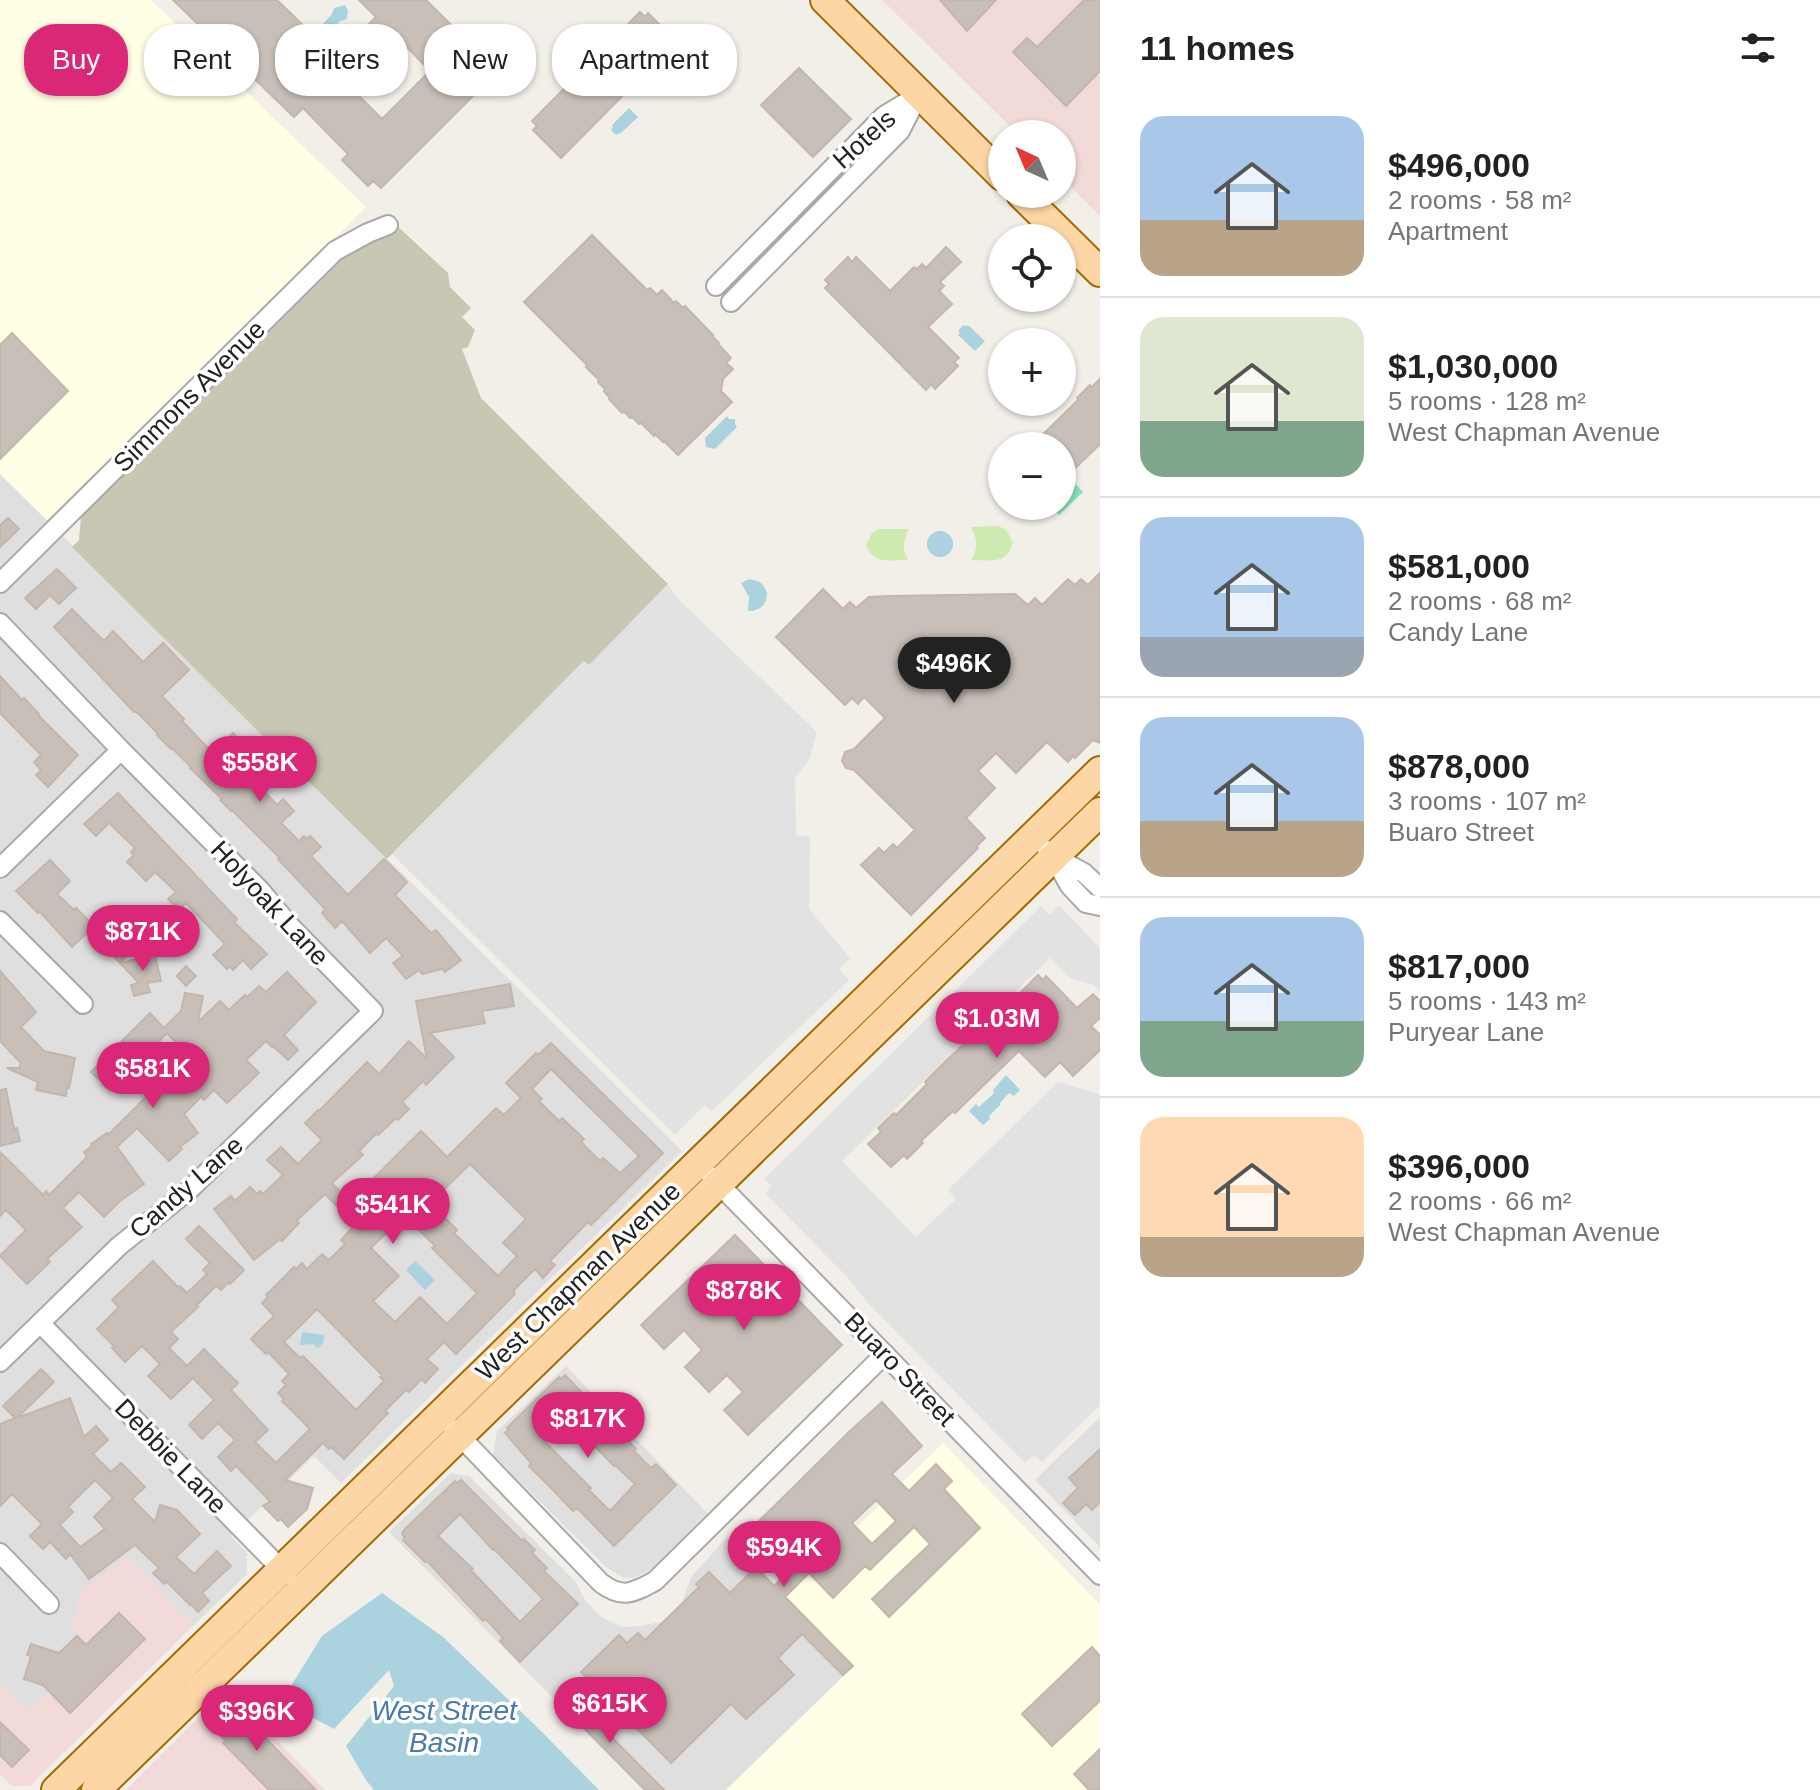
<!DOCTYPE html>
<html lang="en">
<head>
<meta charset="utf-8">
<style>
  :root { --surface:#fff; --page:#f2f2f2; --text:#222; --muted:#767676; --line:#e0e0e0; --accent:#db2777 }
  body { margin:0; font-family:Arial,sans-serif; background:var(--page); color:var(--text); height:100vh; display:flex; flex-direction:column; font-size:30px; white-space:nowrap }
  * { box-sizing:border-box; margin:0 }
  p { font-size:26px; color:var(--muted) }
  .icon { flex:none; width:44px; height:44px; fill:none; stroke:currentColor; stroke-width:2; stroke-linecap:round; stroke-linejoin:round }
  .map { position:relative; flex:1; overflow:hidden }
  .sheet { display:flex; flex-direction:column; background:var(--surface); width:720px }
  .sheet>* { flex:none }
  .banner { position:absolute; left:24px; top:24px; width:760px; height:72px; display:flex; gap:16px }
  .needle { width:52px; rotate:316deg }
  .buttons { position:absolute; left:988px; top:120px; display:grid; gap:16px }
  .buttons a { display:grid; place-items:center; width:88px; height:88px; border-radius:50%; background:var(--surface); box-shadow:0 2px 6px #0004; font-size:40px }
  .price { position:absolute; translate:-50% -68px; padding:0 18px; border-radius:28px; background:var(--accent); color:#fff; font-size:26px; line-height:52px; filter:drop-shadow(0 2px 4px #0008) }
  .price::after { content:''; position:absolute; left:50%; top:48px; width:24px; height:18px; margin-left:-12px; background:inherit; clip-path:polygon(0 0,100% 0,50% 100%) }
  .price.on { background:#222; color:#fff }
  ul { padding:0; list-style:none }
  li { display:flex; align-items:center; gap:24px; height:200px; padding:0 40px }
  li+li { border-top:2px solid var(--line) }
  li span { display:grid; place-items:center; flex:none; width:224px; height:160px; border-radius:24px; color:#555 }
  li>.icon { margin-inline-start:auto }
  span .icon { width:96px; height:96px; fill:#fffc; stroke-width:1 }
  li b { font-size:34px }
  h2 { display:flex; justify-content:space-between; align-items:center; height:96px; padding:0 40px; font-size:34px }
  .pill { padding:0 28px; border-radius:32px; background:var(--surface); box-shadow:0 2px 6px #0004; font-size:28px; line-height:72px }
  .pill.on { background:var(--accent); color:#fff }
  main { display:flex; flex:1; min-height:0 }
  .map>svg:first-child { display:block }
</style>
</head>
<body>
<main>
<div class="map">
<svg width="1100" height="1790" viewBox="0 0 1100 1790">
  <rect width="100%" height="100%" fill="#f2efe9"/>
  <path fill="#e0dfdf" d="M0,474L682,1151L341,1483L314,1456L231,1536L248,1554L245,1557L247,1559V1574L194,1625L127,1557L79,1600L78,1612L92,1649L29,1712L0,1683Z
    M566,1366L707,1513L653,1568L634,1578L622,1577L606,1567L493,1455L497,1431Z
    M1100,1417V1547L1035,1480Z
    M451,1473L469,1476L575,1581L585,1600L599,1615L607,1620L623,1627L640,1626L661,1622L682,1603L691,1577L728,1536L854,1666L726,1790H644L389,1532Z"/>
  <path fill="#f2dad9" d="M882,0H1100V216L1062,178V134H1018Z
    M127,1557L194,1625L30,1786H12L0,1774V1683L29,1711L92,1649L70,1625L78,1612L79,1592Z
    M227,1689L325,1790H126Z"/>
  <path fill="#ffffe5" d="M0,0H151L366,207L47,520L0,474Z
    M943,1443L1100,1605V1790H726L854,1666L786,1596Z"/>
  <path fill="#c7c7b4" d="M394,223L448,273L450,287L471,308L462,317L475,330L468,347L462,349L481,398L668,584L589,666L584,661L387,859L72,547L79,540L82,505L337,255Z"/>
  <path fill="#cdebb0" d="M999,526L1006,530L1013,542C1008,565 990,560 971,560C978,549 978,539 971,527Z
    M878,529H909C903,540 902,549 908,560C891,560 873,565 866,545L872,533Z"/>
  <path fill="#88e0be" d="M1072,480L1083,492L1059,515L1050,506H1062V489Z"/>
  <path fill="#e2e2e2" d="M668,584L678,599L817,732L809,761L795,777L796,835L810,837L809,909L850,958L839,969L849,980L712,1111L705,1105L675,1135L392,854L584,661L589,665Z
    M1059,905L1100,948V991L1092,984L1071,979L1050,958L842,1161L916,1237L956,1199L948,1190L1058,1082L1097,1093L1100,1096V1405L1042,1462L1034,1455L1025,1463L866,1301L849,1279L765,1193L772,1186L764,1179L1041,906L1049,915Z"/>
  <path fill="#aad3df" d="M345,5L348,10L347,19L340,21L328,33L322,25L332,14L334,8Z
    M629,108L638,117L620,134L619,133L616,135L611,130L613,127L612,125Z
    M963,325L966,326L968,325L985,341L975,351L958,335L960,333L958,331Z
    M727,416L729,419H735V424L737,427L715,449L706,447L705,438Z
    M927 544a13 13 0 1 1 26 0a13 13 0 1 1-26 0Z
    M747,580C757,579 764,583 767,593C767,605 760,611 748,611L749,597L741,583Z
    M1006,1075L1020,1090L1014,1096L1009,1093L1000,1103L1001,1104L989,1116L990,1119L983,1125L969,1111L976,1104L979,1107L994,1093L993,1090Z
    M415,1261L435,1280L425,1290L406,1270Z
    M302,1332L324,1335V1342L318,1348L313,1344L300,1345Z
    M382,1593L443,1637L540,1730L599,1790H374L366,1780L346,1746L394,1686L389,1670L334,1729L304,1713L291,1686L322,1636Z"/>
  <path fill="#c7bfb8" stroke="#c4b6ab" stroke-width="2" fill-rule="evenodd" d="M173,0H277L336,57L376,17L359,0H426L498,71L381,188L373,181L368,186L342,160L348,154L303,108L294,117ZM405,45L430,71L382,119L357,94Z
    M940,0H996L967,31Z
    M1084,0H1100V71L1066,106L1013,52L1027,38L1037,47Z
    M640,12L645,17L648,13L680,45H697V66L661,67L647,81L642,76L561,158L533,130L537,126L532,121Z
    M799,68L851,119L813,157L761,105Z
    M592,235L647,290L650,288L657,295L662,290L674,303L676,301L683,308L685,306L713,335L712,336L719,343L718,344L731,358L726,363L733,369L723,379L721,391L732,402L678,455L664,441L663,442L655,434L654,436L641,423L639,424L632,417L630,418L624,411L622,413L609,399L610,398L604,391L605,389L598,382L599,380L586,367L588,366L524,302Z
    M946,247L961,262L940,282L944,286L939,291L952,304L928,327L959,358L954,362L958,366L935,389L931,384L926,390L825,288L829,284L825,280L848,257L852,262L856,257L890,291L914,267L917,269L922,264L926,268Z
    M12,333L68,391L0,459V345Z
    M1100,379V444L1062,481V446H1031L1078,400L1077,398L1090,385L1092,387Z
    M8,518L19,529L0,547V525Z
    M57,569L76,588L59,604L50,595L36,609L25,598Z
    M1100,573V743L1093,740L1075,758L1073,756L1068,762L1047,742L1016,773L996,753L978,771L995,788L966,818L985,838L976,847L978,848L911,915L861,865L879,848L884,853L893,844L897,848L915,830L854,770L846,768L842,761L845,752L854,749L885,718L864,697L858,704L852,698L845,705L776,637L823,589L843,609L850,602L856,608L869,597L889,596L1015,594L1028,605L1035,598L1042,605L1068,579L1075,585L1081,579L1088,585Z
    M72,609L104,641L113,631L143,662L163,643L189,670L162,696L184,719L182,721L213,753L233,733L241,741L231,752L251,773L249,775L277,805L283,799L294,811L281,823L299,841L304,836L307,839L310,836L321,847L311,856L348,895L384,859L407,882L395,895L431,933L436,930L461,960L445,972L442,969L422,974L419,970L406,979L393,963L403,956L386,938L370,953L342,921L335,928L322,913L325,909L278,859L280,858L232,810L231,811L220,800L222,799L190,768L191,767L172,748L171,749L157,735L158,734L141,716L135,711L134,712L54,627Z
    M0,676L22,700L24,698L39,714L38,715L78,755L48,787L36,775L41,770L34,762L41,755L0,713Z
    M118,793L237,919L234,922L267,954L251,969L243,960L233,970L230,966L227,969L213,955L225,944L186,903L179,910L168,899L176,892L155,872L146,881L127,862L134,855L131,852L135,848L109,823L96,836L84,824Z
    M50,860L70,881L57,894L74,910L76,908L94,926L72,947L39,911L38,913L16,891Z
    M113,917L129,933L133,929L144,939L120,963L94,935Z
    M155,955L161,981L147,983L150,992L134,996L131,985L139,983L120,963Z
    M186,966L196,976L186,986L177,976Z
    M0,971L36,1012L21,1027L44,1051L75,1058L69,1088L67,1087L66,1096L36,1090L38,1082L7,1068H19L21,1063L0,1041Z
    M287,972L316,1002L284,1035L298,1050L288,1060L273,1046L272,1047L266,1041L246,1060L259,1073L227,1103L214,1090L204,1100L201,1097L184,1114L198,1133L180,1147L182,1149L169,1161L137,1128L117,1147L144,1184L120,1201L104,1217L79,1192L63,1208L82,1227L47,1259L50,1262L27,1284L0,1256L26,1230L6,1210L0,1216V1152L43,1195L46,1191L49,1195L87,1157L84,1152L92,1146L91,1144L107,1133L108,1135L147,1096L145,1093L165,1078L189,1056L167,1033L119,1082L111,1073L102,1082L91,1072L150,1013L164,1028L181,1011L185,993L203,996L198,1022L220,1001L229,1010L245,995L247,997L259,986L266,992Z
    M1038,975L1043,980L1046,976L1077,1008L1093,994L1100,1001V1018L1091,1026L1100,1035V1050L1073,1076L1060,1062L1045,1077L1019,1051L955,1113L953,1111L921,1141L923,1143L907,1159L904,1155L891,1167L868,1144L881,1132L878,1128L894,1113L896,1115L927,1084L925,1082L941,1066L1012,997L1014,999Z
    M510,984L514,1006L482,1011L485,1023L430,1033L454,1057L426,1085L423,1081L402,1102L409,1109L398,1120L396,1118L378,1135L377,1133L359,1151L363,1155L332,1183L350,1202L421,1131L447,1157L496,1108L504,1115L521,1098L506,1083L536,1053L538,1055L551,1043L663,1153L591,1225L588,1222L550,1261L555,1265L543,1278L535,1269L513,1291L515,1294L456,1354L444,1342L427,1359L438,1369L425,1383L422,1379L409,1392L406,1390L385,1411L388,1413L344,1459L331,1447L329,1449L323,1443L285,1480L313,1488L307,1509L288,1527L281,1519L278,1521L263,1506L270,1501L236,1466L231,1471L218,1457L235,1440L218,1423L202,1439L189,1425L214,1400L193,1378L171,1399L148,1376L160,1364L142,1346L125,1362L112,1348L114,1346L97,1329L119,1307L112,1300L153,1261L178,1287L180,1286L187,1293L207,1274L203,1270L210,1263L186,1239L199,1226L244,1270L230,1284L229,1282L221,1290L216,1286L196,1306L198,1307L171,1332L178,1339L169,1348L187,1366L204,1349L238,1383L231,1390L268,1430L255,1442L276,1463L310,1429L282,1401L284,1399L278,1393L286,1385L282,1381L289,1374L268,1352L266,1354L251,1339L274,1316L262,1303L268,1297L266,1295L294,1267L296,1269L302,1263L307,1269L322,1254L329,1260L345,1244L341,1240L355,1225L325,1194L297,1220L299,1223L282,1241L280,1239L254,1260L214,1209L231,1196L235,1201L250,1187L257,1194L260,1191L263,1194L283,1175L267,1160L281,1147L298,1164L322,1140L305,1123L318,1110L319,1111L367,1062L379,1074L409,1041L427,1059L416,1001ZM551,1069L639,1156L620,1173L603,1158L600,1161L581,1142L584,1139L562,1118L559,1121L539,1101L542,1099L532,1089ZM470,1164L526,1219L503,1243L517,1256L498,1276L454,1233L457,1230L430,1203ZM404,1215L435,1246L432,1248L477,1293L447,1324L420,1297L395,1322L373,1301L399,1276L371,1248ZM317,1309L382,1375L380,1377L384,1381L356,1410L303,1356L300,1358L284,1342Z
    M6,1089L14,1129L17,1128L20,1141L0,1146V1090Z
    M735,1235L842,1345L748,1435L724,1410L743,1392L727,1375L709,1392L685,1367L702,1350L684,1330L664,1349L641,1325Z
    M41,1369L54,1382L17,1418L70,1398L84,1437L96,1426L108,1440L93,1454L111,1472L121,1463L145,1487L132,1499L155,1522L160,1505L177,1510L200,1534L176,1557L194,1574L217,1551L231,1566L202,1593L209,1601L198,1612L191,1604L190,1605L167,1582L164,1584L153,1573L159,1568L135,1545L89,1579L70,1554L66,1559L50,1542L43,1549L30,1536L42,1524L12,1494L0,1506V1424L15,1418L3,1406ZM95,1480L113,1498L94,1517L105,1529L80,1547L60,1525L73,1512L68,1507Z
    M565,1375L636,1449L634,1451L651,1468L656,1464L676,1485L614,1546L581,1512L576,1508L573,1511L552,1489L529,1466L531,1463L505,1433L508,1430L507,1428L559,1377L561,1379ZM562,1413L614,1466L615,1465L635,1484L610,1511L589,1490L591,1488L538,1435Z
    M882,1402L922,1446L892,1474L909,1491L936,1464L952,1481L944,1489L980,1528L889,1617L872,1599L930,1544L914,1527L870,1570L865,1566L833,1598L809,1573L785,1597L853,1666L843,1675L802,1634L778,1658L794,1675L746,1719L731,1704L671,1763L581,1672L619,1635L627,1643L638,1633L645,1640L699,1587L696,1584L709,1572L730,1593L756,1567L774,1586L799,1562L759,1521L850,1431ZM876,1500L896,1521L872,1544L852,1523Z
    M1100,1449V1502L1092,1510L1086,1504L1075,1515L1063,1503L1078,1488L1069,1478Z
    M461,1480L522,1541L524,1539L535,1550L532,1553L547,1568L544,1571L578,1604L520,1662L500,1641L503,1638L486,1619L483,1621L427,1561L425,1562L403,1540L405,1538L402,1534L405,1529L455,1481L457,1483ZM460,1514L493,1550L494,1549L543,1599L520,1622L471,1570L473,1569L438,1536Z
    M119,1613L145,1639L70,1713L43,1685L24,1679L31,1656L27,1655L31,1644L59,1653L77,1636L86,1645Z
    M1092,1647L1100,1656V1701L1052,1746L1022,1714Z
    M571,1696L664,1790H645L561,1705Z
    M222,1705L242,1725L248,1720L316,1790H269L223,1743L226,1741L206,1720Z
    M0,1722L29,1750L12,1767L0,1755Z
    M1100,1749V1790H1089L1074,1774Z"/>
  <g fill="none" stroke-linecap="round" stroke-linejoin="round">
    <defs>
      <path id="street" d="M716,286L884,116L917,96
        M731,302L900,131L919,94
        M0,583L335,251L368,233L388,225
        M0,623L121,750L260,890L291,927L373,1011L188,1191L119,1246L0,1362
        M1047,850L1053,856L1084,873L1100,888
        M1053,856L1070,886L1086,903L1100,906
        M0,868L121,750
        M0,921L83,1004
        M711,1176L1100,1575
        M40,1323L287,1575
        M453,1429L601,1583C622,1599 633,1593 655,1581L885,1354
        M0,1553L49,1604"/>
      <path id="primary" d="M825,0L1002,176
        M1021,194L1100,272
        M56,1790L1100,771
        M96,1790L1100,812"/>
    </defs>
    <use href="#street" stroke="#a9a9a9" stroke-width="22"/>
    <use href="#primary" stroke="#a06b00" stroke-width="32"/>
    <use href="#street" stroke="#fff" stroke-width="18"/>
    <use href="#primary" stroke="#fcd6a4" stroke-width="28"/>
  </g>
  <g text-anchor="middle" stroke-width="7" stroke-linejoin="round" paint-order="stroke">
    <g font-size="26" fill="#222" stroke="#fff">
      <text transform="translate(864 139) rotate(-42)" y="9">Hotels</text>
      <text transform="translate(189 396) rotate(-45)" y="9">Simmons Avenue</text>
      <text transform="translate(270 903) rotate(47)" y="9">Holyoak Lane</text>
      <text transform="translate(186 1187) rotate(-41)" y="9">Candy Lane</text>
      <text transform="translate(578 1281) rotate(-44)" y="9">West Chapman Avenue</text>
      <text transform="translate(900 1369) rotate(46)" y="9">Buaro Street</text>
      <text transform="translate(171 1456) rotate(46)" y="9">Debbie Lane</text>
    </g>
    <g font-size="28" font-style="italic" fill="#4a7aab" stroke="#fff">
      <text x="444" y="1720">West Street<tspan x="444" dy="32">Basin</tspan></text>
    </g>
  </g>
</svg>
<div class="buttons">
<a><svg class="needle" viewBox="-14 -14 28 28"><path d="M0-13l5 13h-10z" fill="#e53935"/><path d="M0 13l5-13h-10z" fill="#767676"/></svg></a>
<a><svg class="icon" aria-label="locate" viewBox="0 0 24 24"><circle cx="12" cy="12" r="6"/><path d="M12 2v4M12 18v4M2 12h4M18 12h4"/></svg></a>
<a>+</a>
<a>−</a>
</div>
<b class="price on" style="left:954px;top:705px">$496K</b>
<b class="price" style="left:260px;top:804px">$558K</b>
<b class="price" style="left:143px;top:973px">$871K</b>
<b class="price" style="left:997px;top:1060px">$1.03M</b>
<b class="price" style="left:153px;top:1110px">$581K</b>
<b class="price" style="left:393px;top:1246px">$541K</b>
<b class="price" style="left:744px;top:1332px">$878K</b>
<b class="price" style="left:588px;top:1460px">$817K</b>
<b class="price" style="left:784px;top:1589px">$594K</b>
<b class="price" style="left:610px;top:1745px">$615K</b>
<b class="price" style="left:257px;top:1753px">$396K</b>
<div class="banner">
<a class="pill on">Buy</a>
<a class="pill">Rent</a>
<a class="pill">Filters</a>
<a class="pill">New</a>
<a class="pill">Apartment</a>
</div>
</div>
<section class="sheet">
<h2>11 homes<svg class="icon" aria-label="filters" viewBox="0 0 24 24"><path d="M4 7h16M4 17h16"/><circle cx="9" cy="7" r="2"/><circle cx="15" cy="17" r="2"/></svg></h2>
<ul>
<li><span style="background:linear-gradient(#a9c7e8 65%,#b9a48a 0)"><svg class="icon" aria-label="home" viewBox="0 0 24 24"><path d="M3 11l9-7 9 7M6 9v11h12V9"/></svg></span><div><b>$496,000</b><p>2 rooms · 58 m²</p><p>Apartment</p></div></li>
<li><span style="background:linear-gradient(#dfe7d0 65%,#7fa58c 0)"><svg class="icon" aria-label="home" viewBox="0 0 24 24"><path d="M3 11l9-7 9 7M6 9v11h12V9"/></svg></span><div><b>$1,030,000</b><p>5 rooms · 128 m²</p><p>West Chapman Avenue</p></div></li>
<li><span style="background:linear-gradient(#a9c7e8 75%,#9aa5b1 0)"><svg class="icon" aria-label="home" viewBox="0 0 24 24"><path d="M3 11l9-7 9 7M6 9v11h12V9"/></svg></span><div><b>$581,000</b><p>2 rooms · 68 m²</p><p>Candy Lane</p></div></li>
<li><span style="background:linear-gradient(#a9c7e8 65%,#b9a48a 0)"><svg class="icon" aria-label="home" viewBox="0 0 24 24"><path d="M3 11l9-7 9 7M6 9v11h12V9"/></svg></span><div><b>$878,000</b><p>3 rooms · 107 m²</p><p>Buaro Street</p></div></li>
<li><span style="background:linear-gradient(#a9c7e8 65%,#7fa58c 0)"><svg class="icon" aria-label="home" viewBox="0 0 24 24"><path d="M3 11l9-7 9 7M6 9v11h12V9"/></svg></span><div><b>$817,000</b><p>5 rooms · 143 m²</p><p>Puryear Lane</p></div></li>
<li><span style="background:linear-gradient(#ffd9b3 75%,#b9a48a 0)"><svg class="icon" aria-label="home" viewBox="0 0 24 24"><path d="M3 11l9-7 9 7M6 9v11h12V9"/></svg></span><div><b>$396,000</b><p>2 rooms · 66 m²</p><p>West Chapman Avenue</p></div></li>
</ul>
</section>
</main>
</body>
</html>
